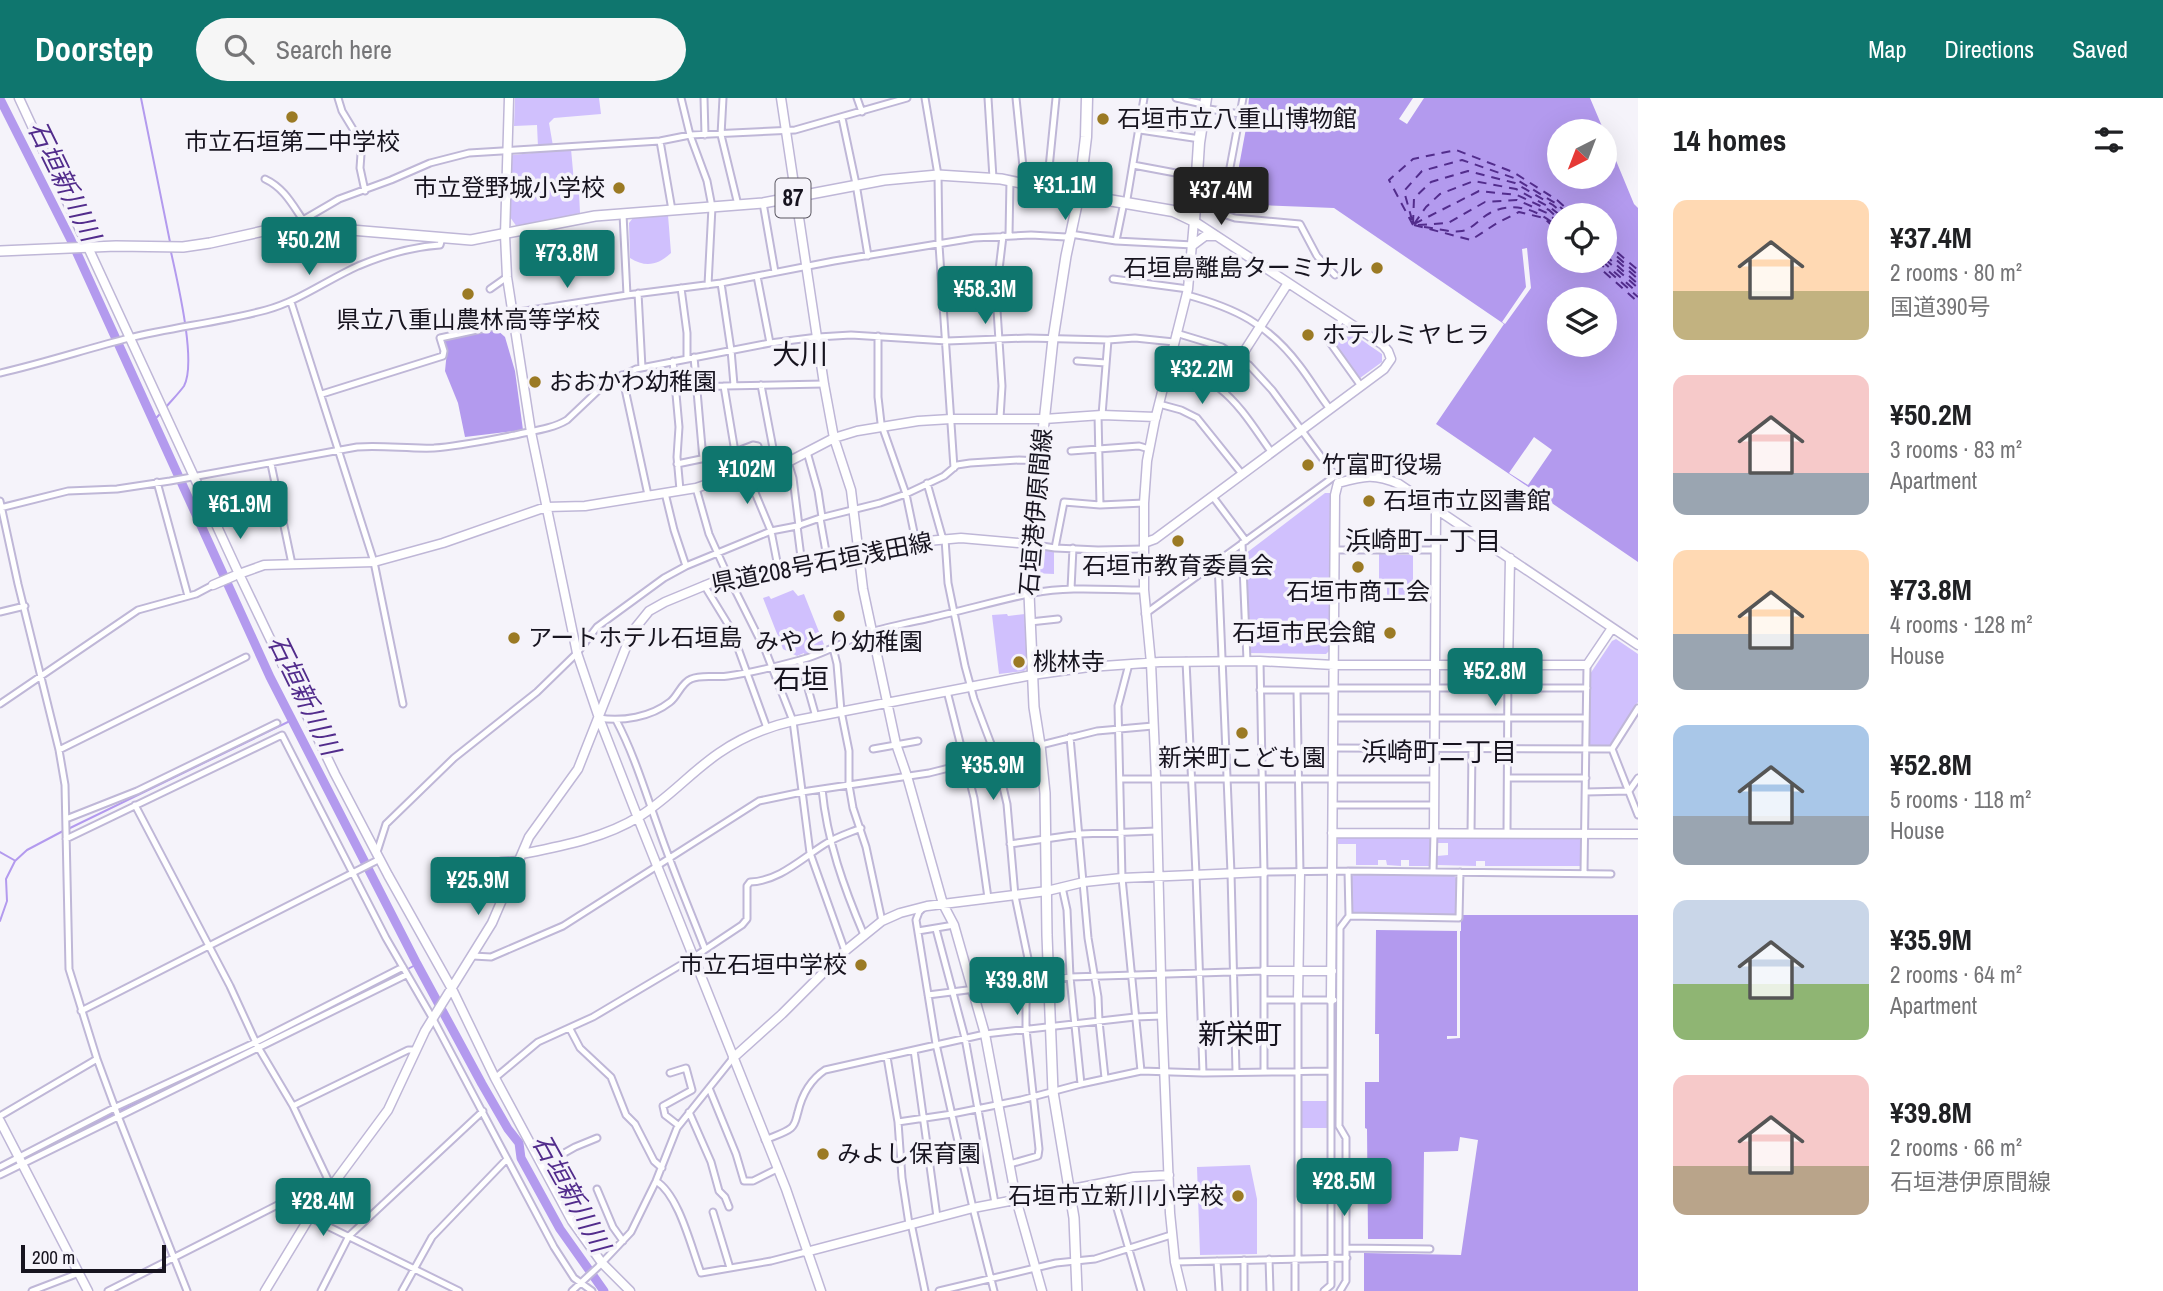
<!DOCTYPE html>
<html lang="en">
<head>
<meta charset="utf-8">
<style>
  :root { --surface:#fff; --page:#f6f6f6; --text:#202124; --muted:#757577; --accent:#0f766e }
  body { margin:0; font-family:"Archivo Narrow","Noto Sans JP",sans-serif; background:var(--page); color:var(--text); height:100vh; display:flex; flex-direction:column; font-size:26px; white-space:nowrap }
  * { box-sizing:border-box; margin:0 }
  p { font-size:23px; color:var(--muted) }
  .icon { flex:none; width:38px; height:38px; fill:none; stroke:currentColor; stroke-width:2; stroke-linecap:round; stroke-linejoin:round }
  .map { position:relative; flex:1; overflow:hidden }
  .details { display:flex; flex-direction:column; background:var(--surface); width:525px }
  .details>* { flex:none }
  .needle { width:46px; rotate:222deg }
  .tools { position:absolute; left:1547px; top:21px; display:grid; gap:14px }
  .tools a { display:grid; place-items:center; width:70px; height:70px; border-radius:50%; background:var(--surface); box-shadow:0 7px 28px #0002; font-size:35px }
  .scale { position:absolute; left:21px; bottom:18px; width:145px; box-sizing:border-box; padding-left:7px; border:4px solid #17141f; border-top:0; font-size:19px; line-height:24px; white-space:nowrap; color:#17141f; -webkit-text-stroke:5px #f5f3fa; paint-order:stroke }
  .price { position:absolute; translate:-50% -60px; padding:0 16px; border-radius:7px; background:var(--accent); color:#fff; font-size:23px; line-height:46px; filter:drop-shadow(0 2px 4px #0008) }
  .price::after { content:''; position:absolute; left:50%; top:42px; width:21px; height:16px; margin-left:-10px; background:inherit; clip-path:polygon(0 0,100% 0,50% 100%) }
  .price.selected { background:#222; color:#fff }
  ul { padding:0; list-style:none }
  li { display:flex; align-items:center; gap:21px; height:175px; padding:0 35px }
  li span { display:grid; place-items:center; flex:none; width:196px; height:140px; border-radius:14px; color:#555 }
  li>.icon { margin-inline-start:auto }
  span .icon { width:84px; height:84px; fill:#fffc; stroke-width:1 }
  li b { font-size:30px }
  h2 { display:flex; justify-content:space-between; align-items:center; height:84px; padding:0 35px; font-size:30px }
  header { display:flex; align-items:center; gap:42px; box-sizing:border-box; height:98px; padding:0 35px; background:var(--accent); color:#fff }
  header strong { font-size:33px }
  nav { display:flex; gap:38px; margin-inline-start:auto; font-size:24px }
  .search { width:490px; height:63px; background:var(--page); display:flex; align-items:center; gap:18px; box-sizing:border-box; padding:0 24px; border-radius:38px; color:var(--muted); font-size:26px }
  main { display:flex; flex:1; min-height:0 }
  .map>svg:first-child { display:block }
</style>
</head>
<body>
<header>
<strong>Doorstep</strong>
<div class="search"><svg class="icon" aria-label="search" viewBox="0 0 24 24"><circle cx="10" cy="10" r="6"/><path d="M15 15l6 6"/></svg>Search here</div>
<nav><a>Map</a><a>Directions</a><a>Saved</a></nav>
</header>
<main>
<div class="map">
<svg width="1638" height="1193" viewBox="0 0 1638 1193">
  <rect width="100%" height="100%" fill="#f5f3fa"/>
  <path fill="#d0c0fd" d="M515,0H599L601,16L554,20L549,25L553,48L538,49L537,27L514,28Z
    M571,51L575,95H579L580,115L517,129L510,119L511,59L513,57Z
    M668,117L671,155C658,167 646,170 630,160L629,125L633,120Z
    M1343,229L1382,256V264L1360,280L1334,244Z
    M1325,395H1330L1329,553L1326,556L1249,555L1245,456Z
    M1043,451L1054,452V476L1031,475L1032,463H1042Z
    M1379,456L1413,457V500H1387V481H1379Z
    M793,492L798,498L804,496L825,549L805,559L804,555L797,558L783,551L763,500L769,498L771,501Z
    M1007,516L1008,518L1025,516L1026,552L1028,569L1024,573L999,576L992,517Z
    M1616,541L1638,556V604L1610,647L1591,649L1589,645L1590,576L1612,543Z
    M1338,740H1431V768H1409V762H1401V768L1387,767L1386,762H1378V767H1356V746H1338Z
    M1437,741H1580V768H1485V763H1476V768L1437,767V758L1448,757V745H1437Z
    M1354,777H1453L1456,780V815L1453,817L1353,815L1350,814V779Z
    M1302,1003H1327V1030H1302Z
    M1250,1067L1257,1101V1156L1200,1157L1197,1069Z"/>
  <path fill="#b39aee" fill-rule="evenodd" d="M1249,0H1413L1399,21L1407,26L1424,0H1590L1604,33H1559V79H1605V36L1634,106L1638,110V464L1436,326L1504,226L1334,110L1232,106L1247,25L1285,32L1288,18L1248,10ZM1559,117H1605V163H1559ZM1559,201H1605V247H1559Z
    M496,231L505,239L515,273L523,332L465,339L458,305L445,273L447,253L444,242Z
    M1461,817H1638V1193H1364V1155L1461,1157L1478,1042L1460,1039L1458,1053L1424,1054L1423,1141H1368L1367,1031L1365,1030V984H1379V936H1375L1376,832L1461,833Z"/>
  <path fill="#f5f3fa" d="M1527,150L1531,190L1505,226L1502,224L1526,189L1522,151Z
    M1534,339L1552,352L1528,387L1509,375Z
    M1457,833H1460V940L1447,941V938H1457Z"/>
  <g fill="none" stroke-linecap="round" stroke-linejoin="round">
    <path stroke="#b39aee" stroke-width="2" d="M141,0L170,144
      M166,309C172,302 179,295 184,288C197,264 177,182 171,154
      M153,323L160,316
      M68,731L292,622
      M0,754L14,762
      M0,823L7,803L6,781L15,763L27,752L63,733
      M408,871L417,866
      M327,911L402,874
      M120,1013L219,964
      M23,1061L115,1015
      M0,1073L18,1064"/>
    <path stroke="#b39aee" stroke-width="9" d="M0,1L71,142L270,579L417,866L482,986L508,1031L519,1045L521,1060L560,1131L604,1193"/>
    <path stroke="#522c8c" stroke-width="2" stroke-dasharray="9 7" stroke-linecap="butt" d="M1412,122L1404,93L1422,73L1462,62L1514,80L1555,105L1570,117
      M1413,126L1414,100L1431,84L1468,73L1515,85L1553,107L1565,117
      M1414,126L1426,109L1440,96L1474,83L1516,91L1551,110L1560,117
      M1414,126L1479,93L1517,97L1549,112L1559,121
      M1413,127L1389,82L1413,61L1456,52L1513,74L1557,102L1574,117
      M1414,127L1471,142L1497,125L1519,114L1544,120L1559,134
      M1418,127L1448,125L1485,104L1517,102L1547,115L1559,125
      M1424,129C1436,130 1451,135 1462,133C1473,131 1480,120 1490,115C1515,102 1540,113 1559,130
      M1605,144L1638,172
      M1605,148L1638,177
      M1605,152L1638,181
      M1605,157L1638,186
      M1605,161L1638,190
      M1592,163L1638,204
      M1597,163L1638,199
      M1602,163L1638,195"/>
    <defs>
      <path id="street" d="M338,0L342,13L359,41L361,56L360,70L365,93
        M681,0L690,37L707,83L712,109L708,187
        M704,0L705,37
        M723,0L721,37L738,107
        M857,0L862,14
        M925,0L938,77L939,147L954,370
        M988,0L993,80
        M1016,0L1023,69L1022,84
        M1176,0L1198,5L1209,11L1240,16L1223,107L1226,117L1235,120L1300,126L1317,158L1335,177
        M1240,16L1243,0
        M842,20L856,86L868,158
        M1140,32L1200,41
        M660,43L672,112
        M1133,67L1197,79
        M265,81C284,90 292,106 303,122V125
        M1047,90L1056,0
        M763,105L775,174
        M623,116L627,197
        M303,122L339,101L391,82L430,65L469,55L660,43L690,37L795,32L907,0
        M1009,137L1010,82
        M1116,143L1123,109L1127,101L1144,0
        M757,178L770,245
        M1113,181L1188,191
        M721,185L731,252L734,287
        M681,190L687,235V261
        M490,191L507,179
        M638,195L642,270
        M1187,197C1235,210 1268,226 1299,267C1310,281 1319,297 1330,311
        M291,204L374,464L403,606
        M512,215L627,197L721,185L834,163L974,140L1031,137L1066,139L1070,136L1116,143L1193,147
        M1342,220L1332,238L1331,246L1361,288
        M1176,235L1222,249L1249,267L1272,292L1336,379
        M878,238V299L881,325L906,396L916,444
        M694,259L703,361
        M673,263L679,329L677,359L680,392
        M1077,263L1106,265
        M1168,271C1185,275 1205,279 1219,290C1241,307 1256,333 1272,355
        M0,275C44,265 86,251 129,240C174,229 221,224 266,212C299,203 327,182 358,168C384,157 411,149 440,147L442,140
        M622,277L648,397
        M761,287L776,366
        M697,289L724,288
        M1218,289L1240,260
        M322,296L443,258L444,253L440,240L514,224
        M1159,306L1181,312L1197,320L1242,376
        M1098,317L1100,407
        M1102,317L1108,242
        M1000,320L1002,288L996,197L1003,138
        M1071,353L1139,348L1149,351
        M735,354L753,347L758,348L763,369
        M807,354L818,393L822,419
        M722,358L727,381
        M788,364L793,380L799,428
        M271,366L292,466
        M677,366L735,354L724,288L824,286
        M746,373L771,433L778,469
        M157,384L188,498
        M927,385L942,438L945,441L948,485L965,568L974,601L996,659L1007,706L1015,798L1030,870L1026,907V931L1039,1051L1038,1058L1010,1066
        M696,390L709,436L728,478L766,554L793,623L810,755L845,853
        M665,395L674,432L686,468
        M1213,399L1246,443
        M0,403L18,486L59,652L65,687L69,871L97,961L118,1018L187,1193
        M0,410L68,393L117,391L170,383L357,349C383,347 408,351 434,350C461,348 488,342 515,337C532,333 552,331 567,322L605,286L636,271L770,245L818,239L851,237L947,243L1028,240L1108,242L1135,240L1174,244
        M820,420L828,465
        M797,428L802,467
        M1242,445L1247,563
        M1029,446L1055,450L1098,452L1143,451
        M1055,450L1064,404L1100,407L1144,405
        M1334,452H1436
        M1218,464L1231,775L1236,974
        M704,487L731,531L767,630
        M1071,491L1073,450
        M0,514L25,508
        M1145,516L1335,378
        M1030,524L1058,521
        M833,550L837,566L841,613L849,653V687L853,710L866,749L882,823
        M800,562L816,619
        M1186,563L1196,776L1203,975
        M1260,563L1264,774V974
        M1129,566L1118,608L1122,780L1141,973
        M1334,590H1587
        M1260,592H1334
        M1297,592L1300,775
        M947,593L974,700L988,800
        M0,606L138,512L196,496L213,487
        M599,620C622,624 651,619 670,604C678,598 681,585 691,581C702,576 716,580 728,578C750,575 778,568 800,562C826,556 848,540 874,533C892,528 912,524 930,520C965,512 999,502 1033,495C1070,488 1107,492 1144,492
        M1333,620H1586
        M616,622C634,656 645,693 658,729C672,770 689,810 705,851
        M1070,639L1088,840L1098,899L1099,923L1105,980
        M1334,650L1612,651
        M873,651L918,643
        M1612,651L1638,717
        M1612,651L1638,610
        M59,652L246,559
        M1508,680H1586
        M1121,681H1434
        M822,691C827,743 844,790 864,837
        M1586,694L1629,693L1638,680
        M1333,707H1434
        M66,721L137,693L277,625
        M1471,736L1472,651
        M1507,736L1508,568
        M66,741L282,637L386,840L433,921L554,1149L574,1180L592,1193
        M1010,746L1080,736L1157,733
        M377,754L386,726L454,660L537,594L577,555L597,529L664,480L686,468L771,433L797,428L820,420L880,405L906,396L944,378L957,367L970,365L1019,362L1040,363
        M464,771L502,763L520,762
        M1264,774L1348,773L1611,776
        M1433,774L1434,735
        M1584,775L1587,567
        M1062,789L1067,812L1070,879L1081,986
        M922,811L919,814L916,822L936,946L973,1110L994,1193
        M1349,818L1459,820L1460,774
        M936,831L965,940L995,1105
        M918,833L954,827
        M473,858L491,859L563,828L759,703L802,694L929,675L1097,633L1153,628
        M928,897L1070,879L1264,873
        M1298,901V1161
        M1264,902H1334
        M81,913L380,761
        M570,931L580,950L611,979L626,1017L635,1026L654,1063L662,1070
        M914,952L937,1119
        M887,959L898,1024L902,1080L909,1126
        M670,975L686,970L692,992L663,1008L665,1017L678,1027
        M495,980L538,944L593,919L694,859L742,827L747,821V788L750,784C779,783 801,761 825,746C836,739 849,735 861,730
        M709,990L736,1056L744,1083H753L777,1071
        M293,1008L408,952H416
        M689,1014L711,1064L719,1093L725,1099L729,1109
        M0,1018L97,961
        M898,1024L952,1016L1021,1002L1081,986L1141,973L1203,975L1330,973
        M765,1042C774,1038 785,1035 791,1030C796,1026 796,1020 798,1014C802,997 810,982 825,972L985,936L1135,919L1162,918
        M543,1067L575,1049L597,1040
        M1298,1068H1331V902
        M0,1069L116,1009L256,944L403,869
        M0,1077L406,877
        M656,1083C679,1097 691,1149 701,1175L771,1163L806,1154
        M1109,1083L1141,1193
        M597,1091L613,1129L623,1143
        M713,1114L730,1170
        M309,1119L459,1193
        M911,1125L925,1193
        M1347,1150L1430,1151
        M1269,1161L1270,1193
        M1295,1161V1193
        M1244,1162V1193
        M1217,1163L1219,1193
        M1175,1164L1347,1160
        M32,1193L79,1175
        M108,1193L311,1090L331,1088L293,1008L258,949L230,888L135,707
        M321,1193L349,1138L483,1013
        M402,1193L432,1139L507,1061
        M572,1193L598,1169L631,1134L656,1083L677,1030L733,960
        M939,1193L1056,1165L1095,1161L1171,1137
        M1324,1193L1331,1187V1068H1346
        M1340,1193L1346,1183V1040L1339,1028L1340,830L1349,818L1348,773"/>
      <path id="secondary" d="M19,0L239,476L335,676L388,777L452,891L495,980L572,1123L602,1165L630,1193
        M509,0L505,137L507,179L531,334L577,555L599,620L638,720L786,1091L821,1193
        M781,0L824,286L834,340L851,392L863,491L896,646L907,678L943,806L954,827L985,936L1016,1101L1042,1193
        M1193,147L1205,138H1216
        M1240,260L1288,185
        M1144,445L1155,441L1384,271L1391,261L1388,253L1383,247L1194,123
        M239,476L264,467L374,464L443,445L546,409L585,408L696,390L746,373L788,364L834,340L857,333L918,323L951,321H1044L1102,317L1156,319
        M213,487L234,478
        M1508,568L1510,460
        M1332,735L1638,736
        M1434,735L1436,409
        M522,756C562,748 605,740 640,718C669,700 691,674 719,655C742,639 767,629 793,623L1032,577L1089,569L1160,564L1260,563L1334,567H1587L1612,530
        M1264,873H1332
        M1298,901L1300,775
        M1331,902L1335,397L1338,385C1364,378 1374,375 1399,386L1638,547
        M733,960L782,916L845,853L882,823L900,815L927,808L1047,793L1084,784L1122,780L1264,774
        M0,1023L88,1193
        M806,1154L973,1110L1134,1079L1169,1077
        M265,1193L314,1112L388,1012L425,933L492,825L529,739L578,671L632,534L649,513L665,504L728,478L778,469L832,465L916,444L961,440L1029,446
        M1182,1193L1175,1164L1170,1115L1162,918L1156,680L1151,565L1144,492V405L1147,363L1155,322L1188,191L1194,123"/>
      <path id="primary" d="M0,153L116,148L183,149L210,145L282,129L303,128L471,142L595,118L763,105L884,82L938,77L1001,81L1079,97L1066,158L1053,241L1028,473L1034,609L1040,647L1045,695L1047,837L1053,994L1074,1120L1077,1193"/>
      <path id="highway" d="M1087,0L1086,39L1079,97L1173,113L1194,123L1199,45L1206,0"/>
    </defs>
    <use href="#street" stroke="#bfb7d7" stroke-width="9"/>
    <use href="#secondary" stroke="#bfb7d7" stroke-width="11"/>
    <use href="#primary" stroke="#bfb7d7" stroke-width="12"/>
    <use href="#highway" stroke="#bfb7d7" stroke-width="13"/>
    <use href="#street" stroke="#fff" stroke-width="5"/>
    <use href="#secondary" stroke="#fff" stroke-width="8"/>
    <use href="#primary" stroke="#fff" stroke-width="9"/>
    <use href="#highway" stroke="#fff" stroke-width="10"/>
  </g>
  <g fill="#9b7a24" stroke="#f5f3fa" stroke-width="2.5">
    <circle cx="292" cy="19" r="7"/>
    <circle cx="1103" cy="21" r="7"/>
    <circle cx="619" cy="90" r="7"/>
    <circle cx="1377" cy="170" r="7"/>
    <circle cx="468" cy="196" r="7"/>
    <circle cx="1308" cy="237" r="7"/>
    <circle cx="535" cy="284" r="7"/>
    <circle cx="1308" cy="367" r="7"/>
    <circle cx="1369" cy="403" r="7"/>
    <circle cx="1178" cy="443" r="7"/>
    <circle cx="1358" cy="469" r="7"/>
    <circle cx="839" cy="518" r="7"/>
    <circle cx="1390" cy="535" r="7"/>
    <circle cx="514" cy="540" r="7"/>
    <circle cx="1019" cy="564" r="7"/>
    <circle cx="1242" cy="635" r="7"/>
    <circle cx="861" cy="867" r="7"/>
    <circle cx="823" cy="1056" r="7"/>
    <circle cx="1238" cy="1098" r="7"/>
  </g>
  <g text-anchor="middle" stroke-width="7" stroke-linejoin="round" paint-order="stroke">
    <rect fill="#f5f3fa" stroke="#5a5761" stroke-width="2" x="775.5" y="80.5" width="35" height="39" rx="5"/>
    <g font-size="23" font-weight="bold" fill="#17141f">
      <text x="793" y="108">87</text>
    </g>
    <g font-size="24" fill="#17141f" stroke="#f5f3fa" text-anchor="start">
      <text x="1117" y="29">石垣市立八重山博物館</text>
      <text x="292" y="52" text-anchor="middle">市立石垣第二中学校</text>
      <text x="605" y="98" text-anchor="end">市立登野城小学校</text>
      <text x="1363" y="178" text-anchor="end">石垣島離島ターミナル</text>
      <text x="468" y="230" text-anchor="middle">県立八重山農林高等学校</text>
      <text x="1322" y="245">ホテルミヤヒラ</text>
      <text x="549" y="292">おおかわ幼稚園</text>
      <text x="1322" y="375">竹富町役場</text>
      <text x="1383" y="411">石垣市立図書館</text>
      <text x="1178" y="476" text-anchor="middle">石垣市教育委員会</text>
      <text x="1358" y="502" text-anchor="middle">石垣市商工会</text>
      <text x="1376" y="543" text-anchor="end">石垣市民会館</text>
      <text x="528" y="548">アートホテル石垣島</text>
      <text x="839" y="552" text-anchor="middle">みやとり幼稚園</text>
      <text x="1033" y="572">桃林寺</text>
      <text x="1242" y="668" text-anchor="middle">新栄町こども園</text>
      <text x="847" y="875" text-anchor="end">市立石垣中学校</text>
      <text x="837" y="1064">みよし保育園</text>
      <text x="1224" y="1106" text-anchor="end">石垣市立新川小学校</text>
    </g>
    <g font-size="24" fill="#17141f" stroke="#f5f3fa">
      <text transform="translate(1036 414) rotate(-85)" y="8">石垣港伊原間線</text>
      <text transform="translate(822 465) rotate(-11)" y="8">県道208号石垣浅田線</text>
    </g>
    <g font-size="26" font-style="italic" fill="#522c8c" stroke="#f5f3fa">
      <text transform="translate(64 83) rotate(64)" y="9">石垣新川川</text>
      <text transform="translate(304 597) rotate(64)" y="9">石垣新川川</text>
      <text transform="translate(571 1095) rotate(61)" y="9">石垣新川川</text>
    </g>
    <g font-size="26" fill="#17141f" stroke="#f5f3fa">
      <text x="1423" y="452">浜崎町一丁目</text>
      <text x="1439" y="663">浜崎町二丁目</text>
    </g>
    <g font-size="28" fill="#17141f" stroke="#f5f3fa">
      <text x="800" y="266">大川</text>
      <text x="801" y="591">石垣</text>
      <text x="1240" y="946">新栄町</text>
    </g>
  </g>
</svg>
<div class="tools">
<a><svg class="needle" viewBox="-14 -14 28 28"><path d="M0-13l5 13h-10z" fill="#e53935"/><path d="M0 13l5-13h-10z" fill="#757577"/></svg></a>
<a><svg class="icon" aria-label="locate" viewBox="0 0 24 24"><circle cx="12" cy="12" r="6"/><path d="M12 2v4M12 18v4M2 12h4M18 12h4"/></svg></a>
<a><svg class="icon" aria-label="layers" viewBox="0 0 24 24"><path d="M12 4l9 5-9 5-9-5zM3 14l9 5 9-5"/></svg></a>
</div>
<div class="scale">200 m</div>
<b class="price" style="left:1065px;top:124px">¥31.1M</b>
<b class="price selected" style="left:1221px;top:129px">¥37.4M</b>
<b class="price" style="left:309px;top:179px">¥50.2M</b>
<b class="price" style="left:567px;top:192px">¥73.8M</b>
<b class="price" style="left:985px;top:228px">¥58.3M</b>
<b class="price" style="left:1202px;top:308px">¥32.2M</b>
<b class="price" style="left:747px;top:408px">¥102M</b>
<b class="price" style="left:240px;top:443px">¥61.9M</b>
<b class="price" style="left:1495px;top:610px">¥52.8M</b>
<b class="price" style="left:993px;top:704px">¥35.9M</b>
<b class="price" style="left:478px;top:819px">¥25.9M</b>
<b class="price" style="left:1017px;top:919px">¥39.8M</b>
<b class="price" style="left:1344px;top:1120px">¥28.5M</b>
<b class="price" style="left:323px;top:1140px">¥28.4M</b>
</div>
<section class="details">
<h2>14 homes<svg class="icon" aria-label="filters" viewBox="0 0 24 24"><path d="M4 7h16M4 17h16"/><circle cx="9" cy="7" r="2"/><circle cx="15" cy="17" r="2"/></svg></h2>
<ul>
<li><span style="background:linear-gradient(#ffd9b3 65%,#c2b280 0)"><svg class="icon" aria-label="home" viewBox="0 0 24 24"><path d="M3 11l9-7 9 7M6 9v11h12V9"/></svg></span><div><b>¥37.4M</b><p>2 rooms · 80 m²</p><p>国道390号</p></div></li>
<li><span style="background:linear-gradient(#f6c9c9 70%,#9aa5b1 0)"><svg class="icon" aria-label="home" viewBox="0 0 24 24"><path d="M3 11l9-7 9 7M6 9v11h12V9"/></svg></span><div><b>¥50.2M</b><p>3 rooms · 83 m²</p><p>Apartment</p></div></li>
<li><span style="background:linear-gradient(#ffd9b3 60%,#9aa5b1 0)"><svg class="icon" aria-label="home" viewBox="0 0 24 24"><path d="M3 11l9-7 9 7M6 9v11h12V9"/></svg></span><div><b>¥73.8M</b><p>4 rooms · 128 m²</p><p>House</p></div></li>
<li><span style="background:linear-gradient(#a9c7e8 65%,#9aa5b1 0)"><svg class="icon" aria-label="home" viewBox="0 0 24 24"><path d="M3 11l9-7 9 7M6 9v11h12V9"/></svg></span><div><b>¥52.8M</b><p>5 rooms · 118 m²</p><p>House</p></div></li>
<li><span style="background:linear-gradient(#c9d6e8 60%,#8fb573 0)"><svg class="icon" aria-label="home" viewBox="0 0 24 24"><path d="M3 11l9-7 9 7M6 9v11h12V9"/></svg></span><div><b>¥35.9M</b><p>2 rooms · 64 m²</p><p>Apartment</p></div></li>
<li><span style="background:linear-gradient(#f6c9c9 65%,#b9a48a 0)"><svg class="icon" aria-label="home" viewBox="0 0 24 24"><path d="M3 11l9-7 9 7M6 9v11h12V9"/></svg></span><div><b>¥39.8M</b><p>2 rooms · 66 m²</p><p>石垣港伊原間線</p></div></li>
</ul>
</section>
</main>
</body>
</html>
